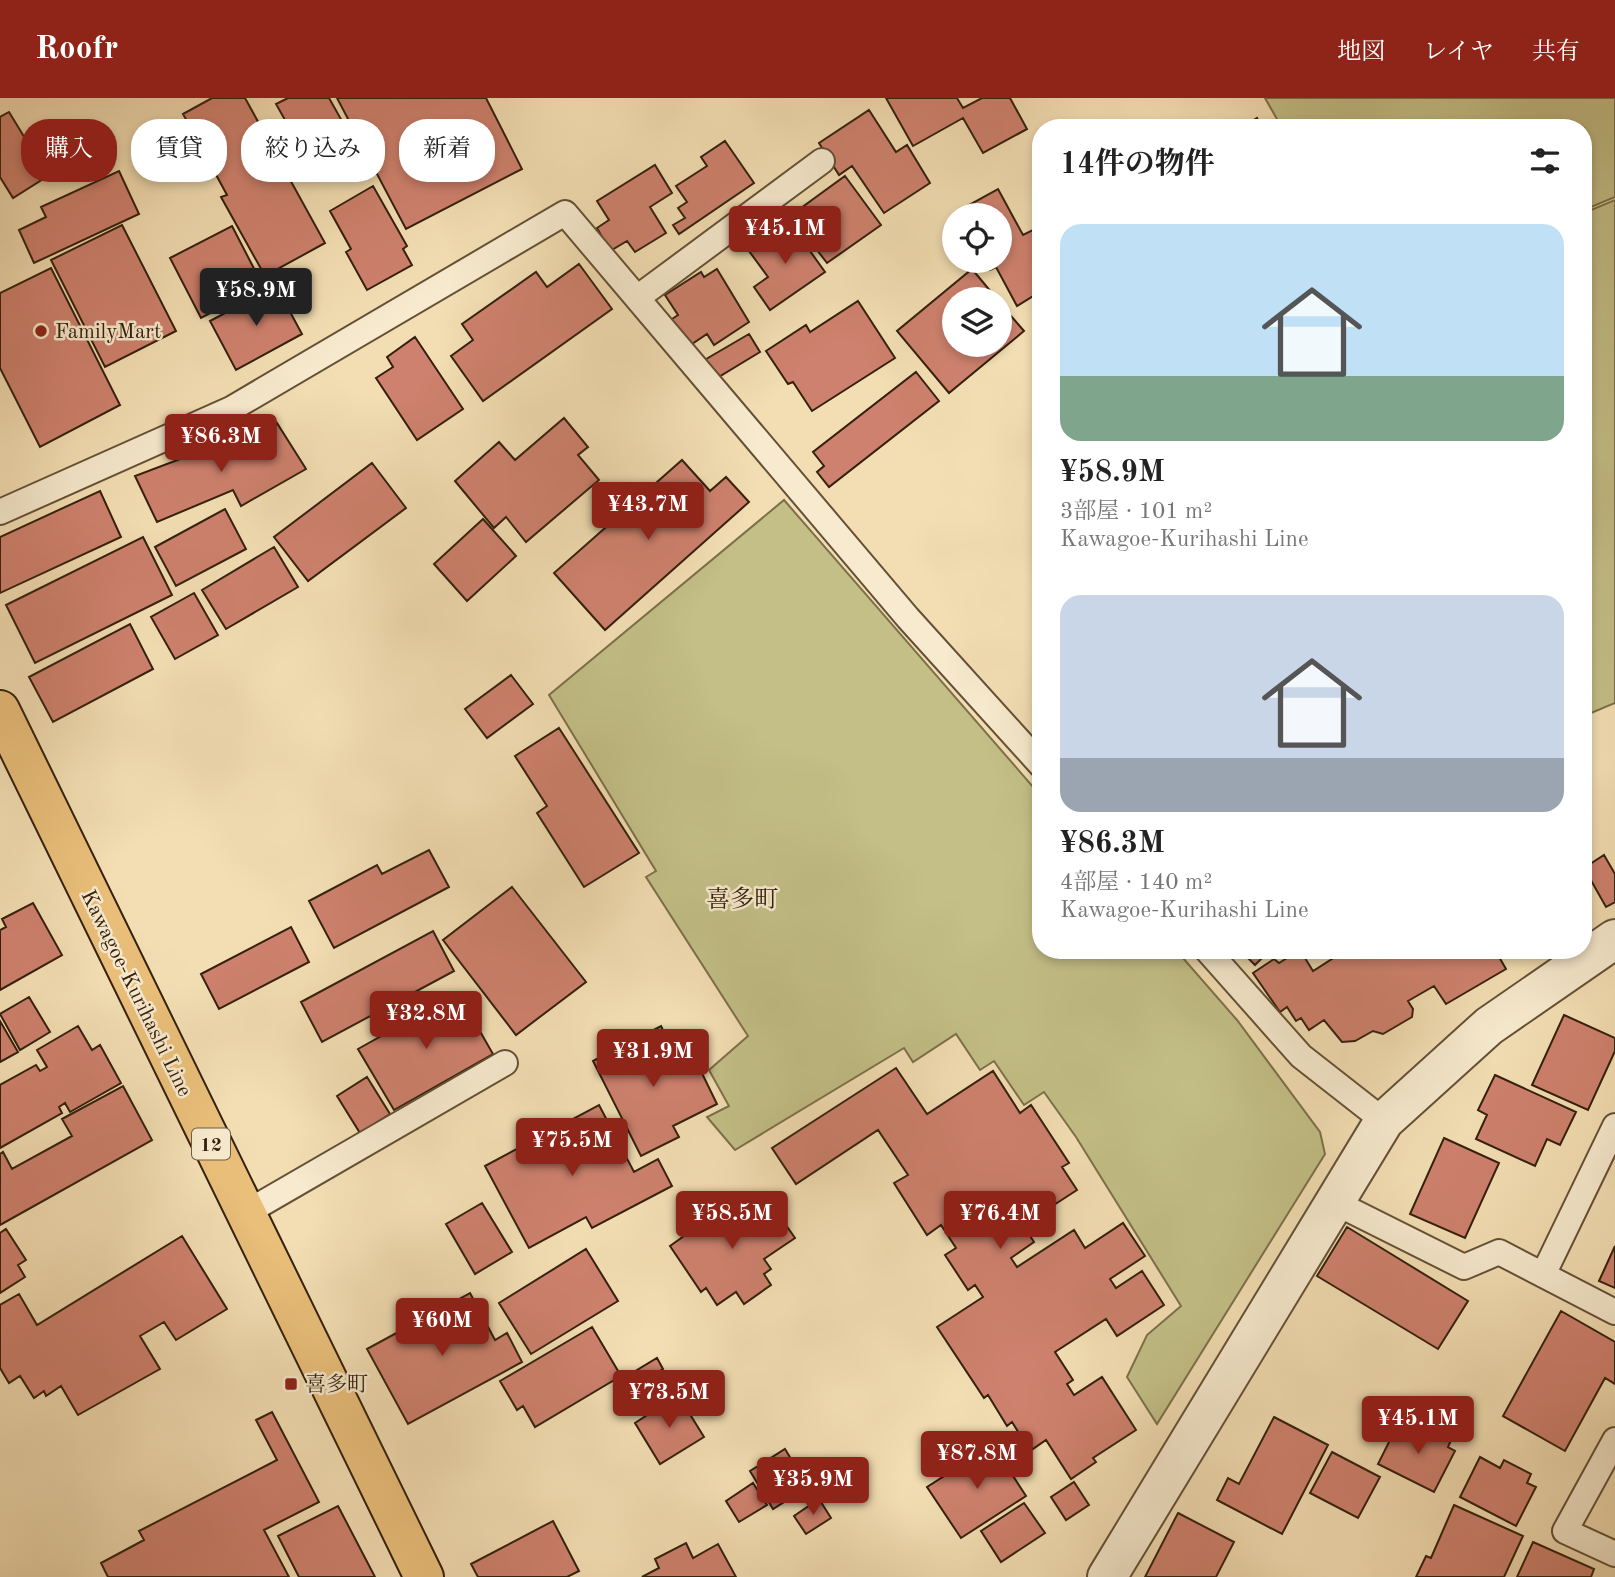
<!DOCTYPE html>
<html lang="ja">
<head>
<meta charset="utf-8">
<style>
  :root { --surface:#fff; --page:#f6f6f6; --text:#222; --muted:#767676; --accent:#8f2418 }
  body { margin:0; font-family:"Old Standard TT","Noto Serif JP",serif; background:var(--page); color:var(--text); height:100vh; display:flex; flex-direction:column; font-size:26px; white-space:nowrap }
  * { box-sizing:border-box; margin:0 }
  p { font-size:23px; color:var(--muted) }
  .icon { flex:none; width:38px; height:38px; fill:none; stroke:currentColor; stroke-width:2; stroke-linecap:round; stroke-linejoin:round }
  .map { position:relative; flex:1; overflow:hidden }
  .drawer { position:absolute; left:1032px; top:21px; width:560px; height:840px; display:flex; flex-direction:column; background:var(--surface); border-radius:28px; box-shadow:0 4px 10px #0003 }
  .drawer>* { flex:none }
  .guide { position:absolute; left:21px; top:21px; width:665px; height:63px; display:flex; gap:14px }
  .controls { position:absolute; left:942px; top:105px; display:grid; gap:14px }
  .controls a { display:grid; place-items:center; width:70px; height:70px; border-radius:50%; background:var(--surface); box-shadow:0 4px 10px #0003; font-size:35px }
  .price { position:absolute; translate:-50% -60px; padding:0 16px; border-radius:7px; background:var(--accent); color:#fff; font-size:23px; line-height:46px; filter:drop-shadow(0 2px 4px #0008) }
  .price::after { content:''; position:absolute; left:50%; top:42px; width:21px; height:16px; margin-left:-10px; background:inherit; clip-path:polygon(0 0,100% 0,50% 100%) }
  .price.current { background:#222; color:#fff }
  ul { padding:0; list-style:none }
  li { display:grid; align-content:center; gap:14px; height:371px; padding:0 28px }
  li span { display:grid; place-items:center; height:217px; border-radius:21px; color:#555 }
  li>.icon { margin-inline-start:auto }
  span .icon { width:126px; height:126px; fill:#fffc; stroke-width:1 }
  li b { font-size:30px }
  h2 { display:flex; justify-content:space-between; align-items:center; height:84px; padding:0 28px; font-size:30px }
  .tag { padding:0 24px; border-radius:28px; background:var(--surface); box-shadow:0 4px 10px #0003; font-size:24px; line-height:63px }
  .tag.current { background:var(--accent); color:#fff }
  header { display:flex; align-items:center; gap:42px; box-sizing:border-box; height:98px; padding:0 35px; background:var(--accent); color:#fff }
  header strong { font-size:33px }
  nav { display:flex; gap:38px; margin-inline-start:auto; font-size:24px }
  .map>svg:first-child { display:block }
</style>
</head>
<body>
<header>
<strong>Roofr</strong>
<nav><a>地図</a><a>レイヤ</a><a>共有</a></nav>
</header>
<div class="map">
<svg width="1615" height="1479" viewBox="0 0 1615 1479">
  <rect width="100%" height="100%" fill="#f3deb3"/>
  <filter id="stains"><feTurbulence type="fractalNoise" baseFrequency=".00286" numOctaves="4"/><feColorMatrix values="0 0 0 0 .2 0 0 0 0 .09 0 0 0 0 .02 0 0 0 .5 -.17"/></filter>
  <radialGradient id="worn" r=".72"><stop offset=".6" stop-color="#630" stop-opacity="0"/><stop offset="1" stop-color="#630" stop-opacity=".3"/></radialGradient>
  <path fill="#c3bf87" stroke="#7c704a" stroke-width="2" d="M1265,0H1615V99L1584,112V30H1282Z
    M1615,102V605L1584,618V115Z
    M784,402L1041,698V852H1176L1237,922L1320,1034L1325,1056L1157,1326L1127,1279L1147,1237L1181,1208L1076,1039L1044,994L1024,1007L994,963L980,972L956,936L913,964L904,950L735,1052L707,1019L729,1008L709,972L748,938L646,779L656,773L549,597Z"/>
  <path fill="#ce816e" stroke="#34200c" stroke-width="2" d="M212,0H245L325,145L265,178L221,99L227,97L183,16Z
    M288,0H329L351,39L308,63L276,6Z
    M337,0H486L522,71L406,131Z
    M886,0H957L963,10L982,0H1010L1027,31L983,55L963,20L913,48Z
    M869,12L896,54L907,47L930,85L884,115L852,68L839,77L819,45Z
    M9,14L48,78L13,100L0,79V19Z
    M1257,20L1262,30H1241Z
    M725,43L754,85L679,136L673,127L685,120L678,110L687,104L676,88L707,68L701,59Z
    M655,67L672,95L650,109L666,135L635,154L627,143L610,153L597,130L609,122L597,103Z
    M119,73L139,116L34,165L19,132L46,119L41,109Z
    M845,78L881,127L827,165L814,148L823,141L801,110Z
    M373,88L407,148L403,151L412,167L367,192L346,154L351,151L330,113Z
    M998,91L1023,137L1041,128V208L1035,197L1017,208L996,169L990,172L985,163H999V117H961L958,113Z
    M790,125L825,174L770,212L754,189L768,179L749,153Z
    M122,127L176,233L105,269L51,162Z
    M232,128L263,188L201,220L170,160Z
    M579,166L612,211L483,303L451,258L473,242L462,226L536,174L547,189Z
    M51,170L120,307L40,349L0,270V195Z
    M717,171L749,224L714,247L707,236L683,252L666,225L678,217L665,197L701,174L704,179Z
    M972,171L997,201H954V247H999V204L1024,233L949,295L897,233Z
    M276,188L302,236L236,272L210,223Z
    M858,203L895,260L812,313L793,284L788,286L766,253L806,227L810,234Z
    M749,236L760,254L712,283L701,264Z
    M415,239L463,311L417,342L376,280L393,269L387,259Z
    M916,274L939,303L829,389L817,374L824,368L813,354Z
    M564,320L588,349L578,357L599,382L526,444L506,419L494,430L455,383L499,344L515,362Z
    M277,325L306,371L241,408L233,392L157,424L135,378L217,347L224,359Z
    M682,362L710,393L726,379L749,404L605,532L554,475Z
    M372,365L406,410L308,483L274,439Z
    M100,393L121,439L0,495V439Z
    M225,411L246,451L176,488L155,449Z
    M483,421L516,458L467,503L434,466Z
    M143,439L172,497L35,565L6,507Z
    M274,449L298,489L226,531L202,492Z
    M194,495L218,537L175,561L151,519Z
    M130,526L153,571L53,624L29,579Z
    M511,577L533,606L487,640L465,611Z
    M559,630L639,755L584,789L537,715L547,708L515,658Z
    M429,752L449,789L334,850L309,803L377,767L382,776Z
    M1604,757L1615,776V804L1606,809L1584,770Z
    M512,789L586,884L516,937L443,842Z
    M33,805L62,857L0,892V832L6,829L2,821Z
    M291,829L309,864L219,911L201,876Z
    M433,833L454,873L322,944L301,904Z
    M1240,852H1270L1255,867Z
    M1300,852L1313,873L1346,852H1495L1506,871L1446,906L1434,888L1408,903L1413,911L1412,919L1383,936L1373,933L1355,943L1342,944L1324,922L1309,932L1301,920L1296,923L1287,909L1280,914L1253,875L1274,861L1279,865Z
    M458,895L493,956L394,1012L358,951Z
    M29,899L50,934L20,952L0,916Z
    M1564,917L1615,940V953L1588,1012L1532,987Z
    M0,923L18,954L0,964Z
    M78,928L92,952L100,947L121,985L70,1014L65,1005L59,1009L62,1015L0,1050V987L36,967L40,973L47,969L37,952Z
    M661,928L681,969L695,961L717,1006L673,1028L679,1039L641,1058L593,963Z
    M896,970L927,1016L993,973L1020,1015L1031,1007L1069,1065L1062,1069L1077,1092L1023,1127L1034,1144L1011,1160L1017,1169L1074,1132L1085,1150L1123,1125L1145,1158L1110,1181L1116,1190L1142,1173L1164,1207L1117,1238L1106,1221L1055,1254L1073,1282L1067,1286L1074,1297L1102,1279L1136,1332L1093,1360L1096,1364L1071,1381L1046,1342L1030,1353L1012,1324L1007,1328L988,1297L984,1300L937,1229L983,1199L975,1187L968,1192L945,1157L956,1150L941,1127L927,1137L894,1085L908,1077L878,1032L796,1086L772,1050Z
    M1495,977L1576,1014L1560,1047L1547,1041L1535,1068L1476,1041L1487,1017L1478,1012Z
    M367,979L390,1016L360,1035L337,998Z
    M123,988L152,1042L0,1127V1056L3,1054L12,1071L72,1038L62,1021Z
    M599,1007L634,1074L658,1061L672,1088L592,1130L586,1119L529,1150L485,1068Z
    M1444,1040L1499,1065L1465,1140L1410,1116Z
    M767,1100L795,1140L764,1161L771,1171L764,1176L771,1187L744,1206L736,1194L717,1207L706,1190L701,1194L670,1148L691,1133L687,1127L713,1108L721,1120L729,1114L735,1122Z
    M482,1105L512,1154L475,1176L446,1126Z
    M1347,1129L1468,1203L1438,1251L1317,1178Z
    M6,1131L26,1162L18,1167L25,1179L0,1195V1135Z
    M182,1138L227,1211L176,1242L164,1224L140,1238L160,1271L78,1317L61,1288L46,1298L44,1293L34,1300L20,1278L9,1285L0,1270V1207L19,1196L37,1227Z
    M1615,1148V1190L1599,1183Z
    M586,1151L618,1203L531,1256L499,1205Z
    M470,1195L495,1242L507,1235L522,1264L408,1326L367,1251Z
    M1561,1213L1615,1244V1286L1605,1280L1565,1353L1503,1318Z
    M592,1229L621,1278L535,1329L523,1308L517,1312L500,1283Z
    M657,1260L663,1271L638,1286L632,1275Z
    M678,1297L704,1339L660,1366L635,1325Z
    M272,1314L319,1404L264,1432L289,1479H108L101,1465L144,1442L139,1433L277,1362L256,1322Z
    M1274,1319L1328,1347L1282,1436L1217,1402L1228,1380L1239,1386Z
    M1398,1326L1420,1336L1425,1327L1452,1340L1448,1349L1455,1353L1434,1394L1378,1366Z
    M993,1347L1026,1398L961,1440L927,1389Z
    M785,1351L808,1389L773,1411L750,1373Z
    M1332,1354L1380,1379L1358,1420L1310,1395Z
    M1480,1359L1500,1370L1504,1362L1531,1376L1527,1385L1536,1389L1516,1428L1460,1399Z
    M1074,1384L1089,1407L1066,1422L1051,1399Z
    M753,1385L767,1407L739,1424L726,1403Z
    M819,1401L831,1420L806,1436L794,1418Z
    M1024,1405L1045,1435L1001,1464L981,1433Z
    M1454,1407L1523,1438L1504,1479H1416L1426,1458L1431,1460Z
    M338,1408L375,1479H299L278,1438Z
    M1178,1415L1234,1444L1216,1479H1145Z
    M553,1423L579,1473L567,1479H478L471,1466Z
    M1533,1444L1594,1471L1591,1479H1517Z
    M686,1445L693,1460L718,1446L736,1479H642L659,1470L655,1461Z"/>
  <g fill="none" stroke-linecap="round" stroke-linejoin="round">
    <defs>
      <path id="service" d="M637,200L822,63
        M0,414L231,311L565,115L908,520L1041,667
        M1207,852L1301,958L1384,1023
        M1334,1104L1464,1169L1499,1154L1615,1214
        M244,1116L505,965
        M1543,1177L1615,1028
        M1615,1342L1565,1433L1615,1456"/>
      <path id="minor" d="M1107,1479L1384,1023L1489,928L1615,841"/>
      <path id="primary" d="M0,612L424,1479"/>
    </defs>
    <use href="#service" stroke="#645036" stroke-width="28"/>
    <use href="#minor" stroke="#645036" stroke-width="42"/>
    <use href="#primary" stroke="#34200c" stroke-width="42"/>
    <use href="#service" stroke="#f7eace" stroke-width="24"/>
    <use href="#minor" stroke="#f7eace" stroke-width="38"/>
    <use href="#primary" stroke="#eabf7a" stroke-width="38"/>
  </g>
  <g fill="#8f2418" stroke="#f7eace" stroke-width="2.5">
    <circle cx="41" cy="233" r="7"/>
    <rect x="284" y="1279" width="14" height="14" rx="3.5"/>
  </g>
  <g text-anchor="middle" stroke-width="5" stroke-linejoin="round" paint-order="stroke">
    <rect fill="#f7eace" stroke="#6e5d46" stroke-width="2" x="192" y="1030.5" width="38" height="31" rx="5"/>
    <g font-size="19" font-weight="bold" fill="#34200c">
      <text x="211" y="1053">12</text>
    </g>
    <g font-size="21" fill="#34200c" stroke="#f7eace" text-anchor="start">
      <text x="55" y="240">FamilyMart</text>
      <text x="305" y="1293">喜多町</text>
    </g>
    <g font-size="21" fill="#34200c" stroke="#f7eace">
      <text transform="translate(137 895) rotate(64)" y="7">Kawagoe-Kurihashi Line</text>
    </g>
    <g font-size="24" fill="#34200c" stroke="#f7eace">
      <text x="742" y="809">喜多町</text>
    </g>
  </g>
  <rect width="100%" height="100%" filter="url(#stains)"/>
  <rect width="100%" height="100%" fill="url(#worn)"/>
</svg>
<div class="controls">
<a><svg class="icon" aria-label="locate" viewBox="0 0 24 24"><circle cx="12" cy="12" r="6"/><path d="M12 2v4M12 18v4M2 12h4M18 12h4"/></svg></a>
<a><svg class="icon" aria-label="layers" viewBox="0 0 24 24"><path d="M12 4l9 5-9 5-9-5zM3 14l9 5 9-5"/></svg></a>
</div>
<b class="price" style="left:785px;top:168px">¥45.1M</b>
<b class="price current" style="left:256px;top:230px">¥58.9M</b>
<b class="price" style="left:221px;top:376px">¥86.3M</b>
<b class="price" style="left:648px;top:444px">¥43.7M</b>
<b class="price" style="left:426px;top:953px">¥32.8M</b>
<b class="price" style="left:653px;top:991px">¥31.9M</b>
<b class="price" style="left:572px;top:1080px">¥75.5M</b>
<b class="price" style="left:732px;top:1153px">¥58.5M</b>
<b class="price" style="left:1000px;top:1153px">¥76.4M</b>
<b class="price" style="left:442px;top:1260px">¥60M</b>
<b class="price" style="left:669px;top:1332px">¥73.5M</b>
<b class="price" style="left:1418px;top:1358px">¥45.1M</b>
<b class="price" style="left:977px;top:1393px">¥87.8M</b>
<b class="price" style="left:813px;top:1419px">¥35.9M</b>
<div class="guide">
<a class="tag current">購入</a>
<a class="tag">賃貸</a>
<a class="tag">絞り込み</a>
<a class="tag">新着</a>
</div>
<section class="drawer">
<h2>14件の物件<svg class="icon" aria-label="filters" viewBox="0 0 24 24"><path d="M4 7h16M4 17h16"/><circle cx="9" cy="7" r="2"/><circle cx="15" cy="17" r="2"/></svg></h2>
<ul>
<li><span style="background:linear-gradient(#bfe0f5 70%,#7fa58c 0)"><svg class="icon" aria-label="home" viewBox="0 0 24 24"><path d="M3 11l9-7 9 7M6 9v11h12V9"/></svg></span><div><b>¥58.9M</b><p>3部屋 · 101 m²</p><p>Kawagoe-Kurihashi Line</p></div></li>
<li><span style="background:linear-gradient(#c9d6e8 75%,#9aa5b1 0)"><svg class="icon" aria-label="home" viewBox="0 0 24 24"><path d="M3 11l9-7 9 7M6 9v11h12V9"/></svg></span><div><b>¥86.3M</b><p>4部屋 · 140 m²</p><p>Kawagoe-Kurihashi Line</p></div></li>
</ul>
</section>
</div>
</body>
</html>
